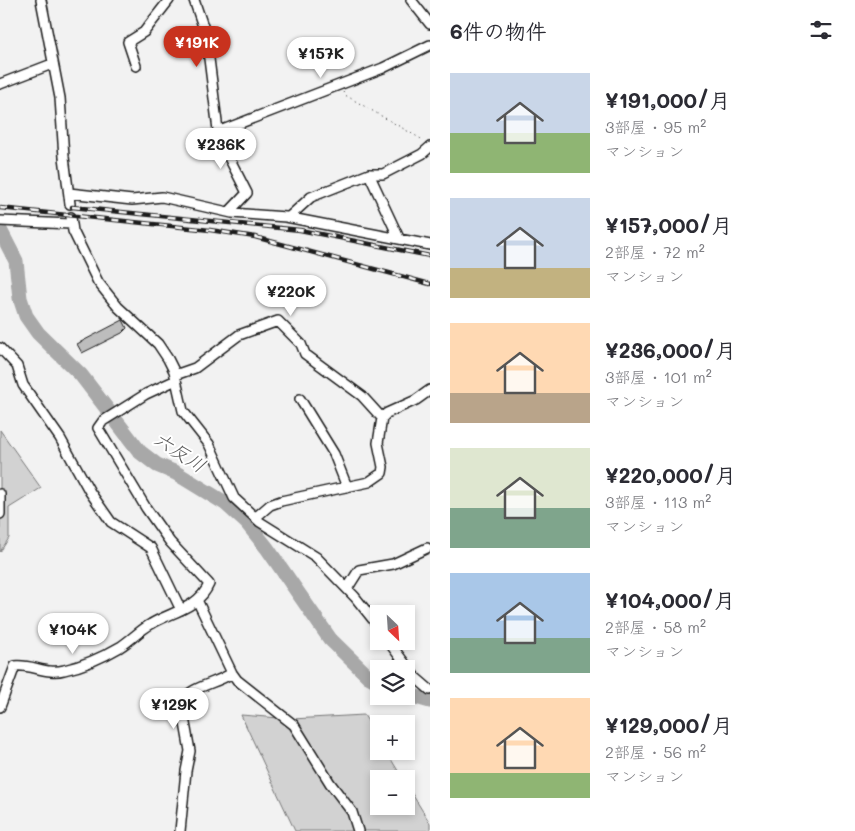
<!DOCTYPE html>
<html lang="ja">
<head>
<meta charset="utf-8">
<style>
  :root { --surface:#fff; --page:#f2f2f3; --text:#2b2b33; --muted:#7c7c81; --accent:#c8321e }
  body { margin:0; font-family:Mali,"Klee One",sans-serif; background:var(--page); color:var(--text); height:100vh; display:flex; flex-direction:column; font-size:19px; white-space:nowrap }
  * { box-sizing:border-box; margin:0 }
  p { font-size:16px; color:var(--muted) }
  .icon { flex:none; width:28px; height:28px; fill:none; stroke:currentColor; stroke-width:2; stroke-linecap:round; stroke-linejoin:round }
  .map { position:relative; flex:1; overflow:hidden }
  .drawer { display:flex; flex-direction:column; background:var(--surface); width:425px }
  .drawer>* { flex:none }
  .needle { width:32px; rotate:155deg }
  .fabs { position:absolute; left:370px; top:605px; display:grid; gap:10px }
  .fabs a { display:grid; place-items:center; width:45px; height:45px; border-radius:0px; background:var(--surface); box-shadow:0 2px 8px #0003; font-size:25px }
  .price { position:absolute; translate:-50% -42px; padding:0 11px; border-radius:18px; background:#fff; color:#222; font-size:16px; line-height:32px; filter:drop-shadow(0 1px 2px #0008) }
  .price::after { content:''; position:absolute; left:50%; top:30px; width:15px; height:11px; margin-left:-8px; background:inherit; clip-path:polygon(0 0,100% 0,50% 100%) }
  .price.on { background:var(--accent); color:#fff }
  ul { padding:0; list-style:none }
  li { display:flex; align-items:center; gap:15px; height:125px; padding:0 20px }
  li span { display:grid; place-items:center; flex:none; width:140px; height:100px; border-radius:0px; color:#555 }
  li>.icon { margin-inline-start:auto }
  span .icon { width:60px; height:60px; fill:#fffc; stroke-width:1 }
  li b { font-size:21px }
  h2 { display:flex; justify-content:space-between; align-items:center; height:60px; padding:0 20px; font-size:21px }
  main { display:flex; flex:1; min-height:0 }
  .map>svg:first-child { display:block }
</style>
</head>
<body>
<main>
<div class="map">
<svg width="430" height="831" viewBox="0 0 430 831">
  <rect width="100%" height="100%" fill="#f2f2f2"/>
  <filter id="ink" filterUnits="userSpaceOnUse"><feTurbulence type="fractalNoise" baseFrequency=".02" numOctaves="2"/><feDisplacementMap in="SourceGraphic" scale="10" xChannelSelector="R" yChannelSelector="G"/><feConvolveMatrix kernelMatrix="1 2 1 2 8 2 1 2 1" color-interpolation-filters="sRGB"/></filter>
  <g filter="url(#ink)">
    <path fill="#d2d2d2" stroke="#777" d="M0,430L41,488L9,508V538L0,552Z
      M241,715L292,719L364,715L379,739V751H386L403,779H379V806H406V784L430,823V831H295Z"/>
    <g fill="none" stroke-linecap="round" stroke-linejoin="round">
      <path stroke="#a8a8a8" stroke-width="15" d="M0,230L16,261L20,298L26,316L38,333L81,375L140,452L157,465L176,473L225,503L247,523L267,548L330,639L368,676L379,682
        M406,694L430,701"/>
    </g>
    <path fill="#bdbdbd" stroke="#1c1c1c" d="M123,320L127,328L122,333L82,353L77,344Z"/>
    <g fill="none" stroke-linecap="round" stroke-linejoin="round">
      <defs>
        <path id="minor" d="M41,0L60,98L64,157L70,204
          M194,0L206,35L219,138L247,193L229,212
          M411,0L430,24
          M136,66L128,42L144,32L169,0
          M0,84L52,64
          M220,131L383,68L430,45
          M369,174L399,238
          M69,193L132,200L162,197L232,213L286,217L430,245
          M71,217L73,231L98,282L118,307L158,344L168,359L174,371L183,411L209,444L234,498L260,522L316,557L355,597L379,627
          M289,217L311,197L369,174H383L422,154L430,147
          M0,221L71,224
          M0,348L17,366L23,385L60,438L90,492L111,522L151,548L181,610
          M175,375L195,368L239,335L278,321L301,344L305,354L362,396L382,418
          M300,399L334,454L347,487
          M0,494V514
          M255,518L270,505L281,501L369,482L382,473L383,467L378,443L382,418L387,413L416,400L430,390
          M347,589L359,570L393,564L427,548
          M197,600L232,673L237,680L294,725L330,783L352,812L358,831
          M388,641L415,677L430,690
          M0,707L15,666C32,664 47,675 64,670C83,666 103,657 120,647C131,640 140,630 151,624C171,612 199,608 209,584L170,542L146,508L98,428L103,421L146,394L176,380
          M180,831L186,771L190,751L181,701C194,685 216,684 232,673"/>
      </defs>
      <use href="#minor" stroke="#1c1c1c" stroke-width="12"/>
      <path stroke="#1c1c1c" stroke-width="1" stroke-dasharray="1 4" stroke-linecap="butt" d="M343,92L345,95L423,140"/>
      <use href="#minor" stroke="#fff" stroke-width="9"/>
      <defs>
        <path id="rail" d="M72,207L300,230L430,256
          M0,208L210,230L255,237L430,284"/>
      </defs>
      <use href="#rail" stroke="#1c1c1c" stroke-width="4.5"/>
      <use href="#rail" stroke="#fff" stroke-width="2.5" stroke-dasharray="8" stroke-linecap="butt"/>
    </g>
  </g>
  <g text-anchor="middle" stroke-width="4" stroke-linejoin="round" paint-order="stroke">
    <g font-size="19" font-style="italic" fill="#5b5b5b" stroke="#fff">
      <text transform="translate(180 452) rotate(33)" y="7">六反川</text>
    </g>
  </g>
</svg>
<div class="fabs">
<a><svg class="needle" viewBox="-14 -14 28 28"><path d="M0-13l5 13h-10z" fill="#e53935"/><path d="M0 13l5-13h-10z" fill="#7c7c81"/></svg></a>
<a><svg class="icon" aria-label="layers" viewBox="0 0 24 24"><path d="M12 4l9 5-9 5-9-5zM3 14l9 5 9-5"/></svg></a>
<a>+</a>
<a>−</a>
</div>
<b class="price on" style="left:197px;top:68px">¥191K</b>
<b class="price" style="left:321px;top:79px">¥157K</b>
<b class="price" style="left:221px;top:170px">¥236K</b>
<b class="price" style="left:291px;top:317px">¥220K</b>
<b class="price" style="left:73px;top:655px">¥104K</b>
<b class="price" style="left:174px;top:730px">¥129K</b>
</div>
<section class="drawer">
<h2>6件の物件<svg class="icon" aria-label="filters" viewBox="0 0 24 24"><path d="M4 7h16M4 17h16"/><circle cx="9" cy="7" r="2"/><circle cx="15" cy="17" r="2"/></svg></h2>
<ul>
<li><span style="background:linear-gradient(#c9d6e8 60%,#8fb573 0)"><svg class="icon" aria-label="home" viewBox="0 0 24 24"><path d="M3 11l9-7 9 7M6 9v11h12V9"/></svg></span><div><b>¥191,000/月</b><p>3部屋 · 95 m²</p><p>マンション</p></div></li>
<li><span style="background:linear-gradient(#c9d6e8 70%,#c2b280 0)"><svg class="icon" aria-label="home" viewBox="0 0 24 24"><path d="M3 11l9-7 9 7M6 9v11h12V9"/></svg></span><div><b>¥157,000/月</b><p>2部屋 · 72 m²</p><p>マンション</p></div></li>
<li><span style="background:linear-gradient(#ffd9b3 70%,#b9a48a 0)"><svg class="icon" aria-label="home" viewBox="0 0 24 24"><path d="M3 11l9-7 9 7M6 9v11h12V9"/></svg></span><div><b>¥236,000/月</b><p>3部屋 · 101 m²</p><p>マンション</p></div></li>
<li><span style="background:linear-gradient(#dfe7d0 60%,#7fa58c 0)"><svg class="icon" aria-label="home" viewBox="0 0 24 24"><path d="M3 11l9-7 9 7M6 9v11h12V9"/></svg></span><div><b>¥220,000/月</b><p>3部屋 · 113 m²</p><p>マンション</p></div></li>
<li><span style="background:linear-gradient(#a9c7e8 65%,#7fa58c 0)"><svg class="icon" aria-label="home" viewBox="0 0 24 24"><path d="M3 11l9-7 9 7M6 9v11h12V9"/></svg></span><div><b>¥104,000/月</b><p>2部屋 · 58 m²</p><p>マンション</p></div></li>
<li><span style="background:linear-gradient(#ffd9b3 75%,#8fb573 0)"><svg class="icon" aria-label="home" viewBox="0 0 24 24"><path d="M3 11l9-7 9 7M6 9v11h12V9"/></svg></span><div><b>¥129,000/月</b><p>2部屋 · 56 m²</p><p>マンション</p></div></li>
</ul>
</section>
</main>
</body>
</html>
